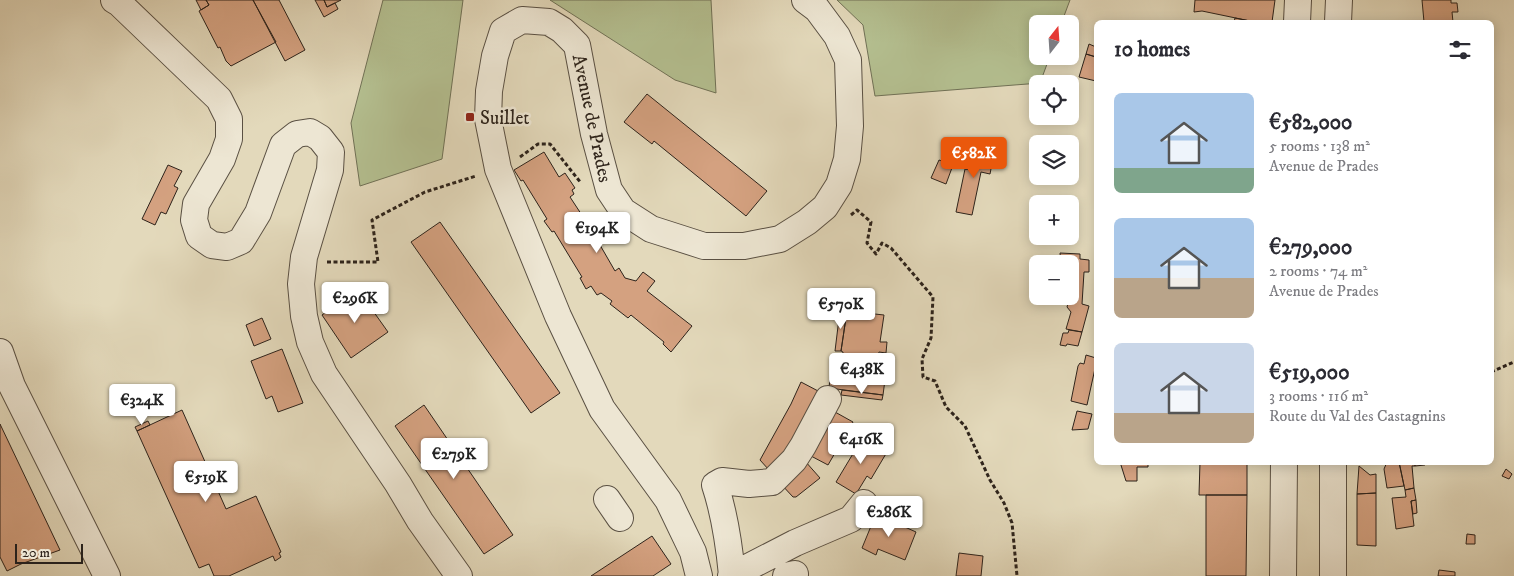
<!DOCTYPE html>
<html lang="en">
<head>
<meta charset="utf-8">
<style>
  :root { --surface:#fff; --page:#f2f2f3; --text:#2b2b33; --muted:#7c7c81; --accent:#ea580c }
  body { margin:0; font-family:"IM FELL DW Pica",serif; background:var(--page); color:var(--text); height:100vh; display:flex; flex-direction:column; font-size:19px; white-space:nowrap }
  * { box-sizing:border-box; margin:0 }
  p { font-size:16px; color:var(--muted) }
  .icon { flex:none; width:28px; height:28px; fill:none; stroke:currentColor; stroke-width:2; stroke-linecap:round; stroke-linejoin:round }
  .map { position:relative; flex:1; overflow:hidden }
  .sheet { position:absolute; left:1094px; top:20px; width:400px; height:445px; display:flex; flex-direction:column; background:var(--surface); border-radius:8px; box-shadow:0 2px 12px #0003 }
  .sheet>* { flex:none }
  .needle { width:32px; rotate:17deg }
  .fabs { position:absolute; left:1029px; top:15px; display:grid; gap:10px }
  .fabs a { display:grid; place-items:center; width:50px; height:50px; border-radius:8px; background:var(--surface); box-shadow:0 2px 12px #0003; font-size:25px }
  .scale { position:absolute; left:15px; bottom:12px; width:68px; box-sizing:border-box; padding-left:5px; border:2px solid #2d231b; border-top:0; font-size:14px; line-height:18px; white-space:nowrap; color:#2d231b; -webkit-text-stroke:4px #ede6d3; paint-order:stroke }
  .price { position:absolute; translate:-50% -42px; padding:0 11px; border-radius:5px; background:#fff; color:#222; font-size:16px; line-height:32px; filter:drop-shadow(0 1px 2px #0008) }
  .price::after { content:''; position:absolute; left:50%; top:30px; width:15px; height:11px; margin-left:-8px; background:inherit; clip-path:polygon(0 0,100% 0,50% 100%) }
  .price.selected { background:var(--accent); color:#fff }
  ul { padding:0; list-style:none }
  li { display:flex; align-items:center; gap:15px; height:125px; padding:0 20px }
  li span { display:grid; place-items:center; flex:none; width:140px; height:100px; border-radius:8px; color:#555 }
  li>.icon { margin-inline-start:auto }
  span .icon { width:60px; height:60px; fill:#fffc; stroke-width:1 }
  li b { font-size:21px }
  h2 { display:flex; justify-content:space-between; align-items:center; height:60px; padding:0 20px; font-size:21px }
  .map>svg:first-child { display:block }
</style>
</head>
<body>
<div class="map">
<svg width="1514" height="576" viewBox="0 0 1514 576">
  <rect width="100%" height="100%" fill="#e3d9bb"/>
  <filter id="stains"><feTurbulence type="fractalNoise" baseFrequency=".004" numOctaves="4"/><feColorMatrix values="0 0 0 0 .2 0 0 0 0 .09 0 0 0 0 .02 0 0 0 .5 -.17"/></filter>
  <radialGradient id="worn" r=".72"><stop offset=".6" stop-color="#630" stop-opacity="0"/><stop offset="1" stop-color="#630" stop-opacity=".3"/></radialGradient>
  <path fill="#b4bf90" stroke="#707156" d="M383,0H463L442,159L360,186L351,123Z
    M550,0H711L716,93L675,80Z
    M837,0H1070L1061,24H1038V56H1050L1040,83L875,96L863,25Z"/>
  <path fill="#d4a180" stroke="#2d231b" d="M196,0H206L209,5L201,10Z
    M206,0H253L276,42L231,66L226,61L220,47L218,48L199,11L209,5Z
    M253,0H279L305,50L285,61Z
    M315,0H324L327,7L335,3L338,9L324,17Z
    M324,0H341L327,7Z
    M1195,0H1275L1272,22H1255L1202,11L1194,12Z
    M1422,0H1451V3H1457L1458,12H1452L1453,22H1424Z
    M1235,18L1255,22H1234Z
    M1089,44L1096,47V57L1086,54Z
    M1086,54L1096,57V81L1079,77Z
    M647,94L767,191L746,216L654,141L652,144L624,122Z
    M976,145L995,148L990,174L981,172L972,215L956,212L965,169L971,170Z
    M544,152L559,177L565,173L575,188L572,190L574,194L570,197L593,232L601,227L608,240L600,245L615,271L619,268L625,278L636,281L643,272L655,281L647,291L692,326L671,352L663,344L664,342L631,315L628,318L610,304L612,301L601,293L597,295L591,286L586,289L580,278L582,277L554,231L552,232L544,221L547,219L523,180L521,181L514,170Z
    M939,160L953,165L946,184L931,178Z
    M168,165L182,171L174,186L178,188L166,214L161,212L155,225L142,219Z
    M440,222L560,393L531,413L411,242Z
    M1060,253L1080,254V259L1089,260V272H1084L1082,304L1089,306L1082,332L1066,329L1071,312L1067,307L1070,296V264H1061Z
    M356,291L364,302L366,301L388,332L351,358L322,315Z
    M840,310L847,311L841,351H835Z
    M847,311L884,315L880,342H887L886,353L879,352L878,356L888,357L883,395L829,388L832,360L842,361L843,352L841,351Z
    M262,318L271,339L254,346L246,325Z
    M1069,330L1082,332L1078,346L1067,344L1066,346L1060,345L1063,333H1068Z
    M282,349L303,403L278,412L272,396L266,399L251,361Z
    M1086,355L1096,358V364L1087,405L1071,401L1078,366L1080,363L1084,364Z
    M801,382L820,392L780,463L769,470L760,460L791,404Z
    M842,390L883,395L882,400L841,395Z
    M424,405L513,535L484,554L395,426Z
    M182,410L226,509L256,496L281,552L279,553L281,557L275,561L273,556L229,576H214L209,564L199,568L137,431Z
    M1077,411L1092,414L1088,429L1072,430Z
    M835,412L853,422L828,465L811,456Z
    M148,421L150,425L137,431L135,427Z
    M0,424L60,550L21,564L7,571L0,557Z
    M863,437L887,452L871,479L867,476L856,494L836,482Z
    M805,461L820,478L796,497H793L780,483Z
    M1148,462V467H1137V481H1126L1120,462Z
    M1200,462H1247V495H1199Z
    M1387,462H1399L1404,486L1387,488L1384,469Z
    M1399,462H1415V466H1412L1414,488L1405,490Z
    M1415,462H1424L1425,465L1415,466Z
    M1359,466L1370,475L1376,474V493L1357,494Z
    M1506,469L1512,474L1509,479L1502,476Z
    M1414,488L1416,500L1411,501L1414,526L1396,529L1392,498L1406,497L1405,490Z
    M1376,493V546L1357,545V494Z
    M1206,495H1247L1246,576H1206Z
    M1416,500L1417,513L1413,514L1411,501Z
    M876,514L916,532L905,560L878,549L876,555L862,548Z
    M1467,534L1475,535V544H1466Z
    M652,536L671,564L653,576H591Z
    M959,553L983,556L981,576H956Z
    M1439,570L1455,572V576H1438Z"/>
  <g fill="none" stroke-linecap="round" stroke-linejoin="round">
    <defs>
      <path id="minor" d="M114,0L119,3L219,99L229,119V139L222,159L196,204L194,220L199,236L212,245L227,247L241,241L258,213L283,145L297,134L310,132L320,138L331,152L330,170L304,257L301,284L304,316L310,342L324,374L398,484L420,521L459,576
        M1297,22L1298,0
        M1338,22L1339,0
        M0,352L12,386L107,576
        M1333,462V576
        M607,499L620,518
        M732,575C729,544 725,515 715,485L722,481L749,484L772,482L794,460L803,446L828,399
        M699,576L693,552L668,500L602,409L558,316L498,169L488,119L489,91L495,56L503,31L522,20L549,22L562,30L577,45L594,134L609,190L623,211L651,229L704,246H744L780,239L807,222L825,207L839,185L847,159L850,126L848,60L837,36L817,9L805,0
        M731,576L795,543L851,519L864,503
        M786,576L795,574
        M1283,576L1284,462"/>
    </defs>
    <use href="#minor" stroke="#5a5043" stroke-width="28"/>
    <path stroke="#2d231b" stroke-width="3" stroke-dasharray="4 2.5" stroke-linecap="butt" d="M520,157L538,144H550L581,183
      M851,215L857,210L871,222L867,243L876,254L882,243L891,248L933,297L931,338L922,359L923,377L935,381L946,407L965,426L990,480L1004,503L1012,523L1017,576
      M327,262H378L372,220L425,192L476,176
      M1491,372L1514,362"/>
    <use href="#minor" stroke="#ede6d3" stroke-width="26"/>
  </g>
  <rect fill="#8f2418" stroke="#ede6d3" stroke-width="2" x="465" y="112" width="10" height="10" rx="2.5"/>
  <g text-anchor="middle" stroke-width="5" stroke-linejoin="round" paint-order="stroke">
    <g font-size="19" fill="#2d231b" stroke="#ede6d3" text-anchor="start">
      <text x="480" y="124">Suillet</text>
    </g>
    <g font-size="19" fill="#2d231b" stroke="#ede6d3">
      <text transform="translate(593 118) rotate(78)" y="7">Avenue de Prades</text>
    </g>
  </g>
  <rect width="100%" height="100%" filter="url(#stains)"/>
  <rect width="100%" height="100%" fill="url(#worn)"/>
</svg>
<div class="fabs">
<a><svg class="needle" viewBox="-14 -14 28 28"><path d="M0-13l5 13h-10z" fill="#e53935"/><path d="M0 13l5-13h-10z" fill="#7c7c81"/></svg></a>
<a><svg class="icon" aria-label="locate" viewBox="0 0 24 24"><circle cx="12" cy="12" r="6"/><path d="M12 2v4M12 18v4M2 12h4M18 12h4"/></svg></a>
<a><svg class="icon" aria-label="layers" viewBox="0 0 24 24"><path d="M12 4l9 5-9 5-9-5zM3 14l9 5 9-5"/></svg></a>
<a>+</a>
<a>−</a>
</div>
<div class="scale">20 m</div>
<b class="price selected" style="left:974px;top:179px">€582K</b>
<b class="price" style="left:597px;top:254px">€194K</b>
<b class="price" style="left:355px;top:324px">€296K</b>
<b class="price" style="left:841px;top:330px">€570K</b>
<b class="price" style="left:862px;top:395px">€438K</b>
<b class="price" style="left:142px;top:426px">€324K</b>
<b class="price" style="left:861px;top:465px">€416K</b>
<b class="price" style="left:454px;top:480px">€279K</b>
<b class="price" style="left:206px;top:503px">€519K</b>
<b class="price" style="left:889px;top:538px">€286K</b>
<section class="sheet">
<h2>10 homes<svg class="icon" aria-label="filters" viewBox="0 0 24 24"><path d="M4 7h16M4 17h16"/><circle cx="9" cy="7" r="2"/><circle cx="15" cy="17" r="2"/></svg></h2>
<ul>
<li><span style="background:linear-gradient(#a9c7e8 75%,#7fa58c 0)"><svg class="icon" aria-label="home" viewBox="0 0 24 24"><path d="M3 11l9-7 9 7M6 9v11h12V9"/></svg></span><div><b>€582,000</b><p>5 rooms · 138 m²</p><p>Avenue de Prades</p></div></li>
<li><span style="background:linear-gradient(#a9c7e8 60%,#b9a48a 0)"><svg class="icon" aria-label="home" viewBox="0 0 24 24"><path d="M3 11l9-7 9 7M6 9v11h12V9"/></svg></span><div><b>€279,000</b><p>2 rooms · 74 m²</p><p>Avenue de Prades</p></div></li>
<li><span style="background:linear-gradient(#c9d6e8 70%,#b9a48a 0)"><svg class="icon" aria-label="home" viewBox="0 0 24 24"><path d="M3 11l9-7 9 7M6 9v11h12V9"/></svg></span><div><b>€519,000</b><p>3 rooms · 116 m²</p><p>Route du Val des Castagnins</p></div></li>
</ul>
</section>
</div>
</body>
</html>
